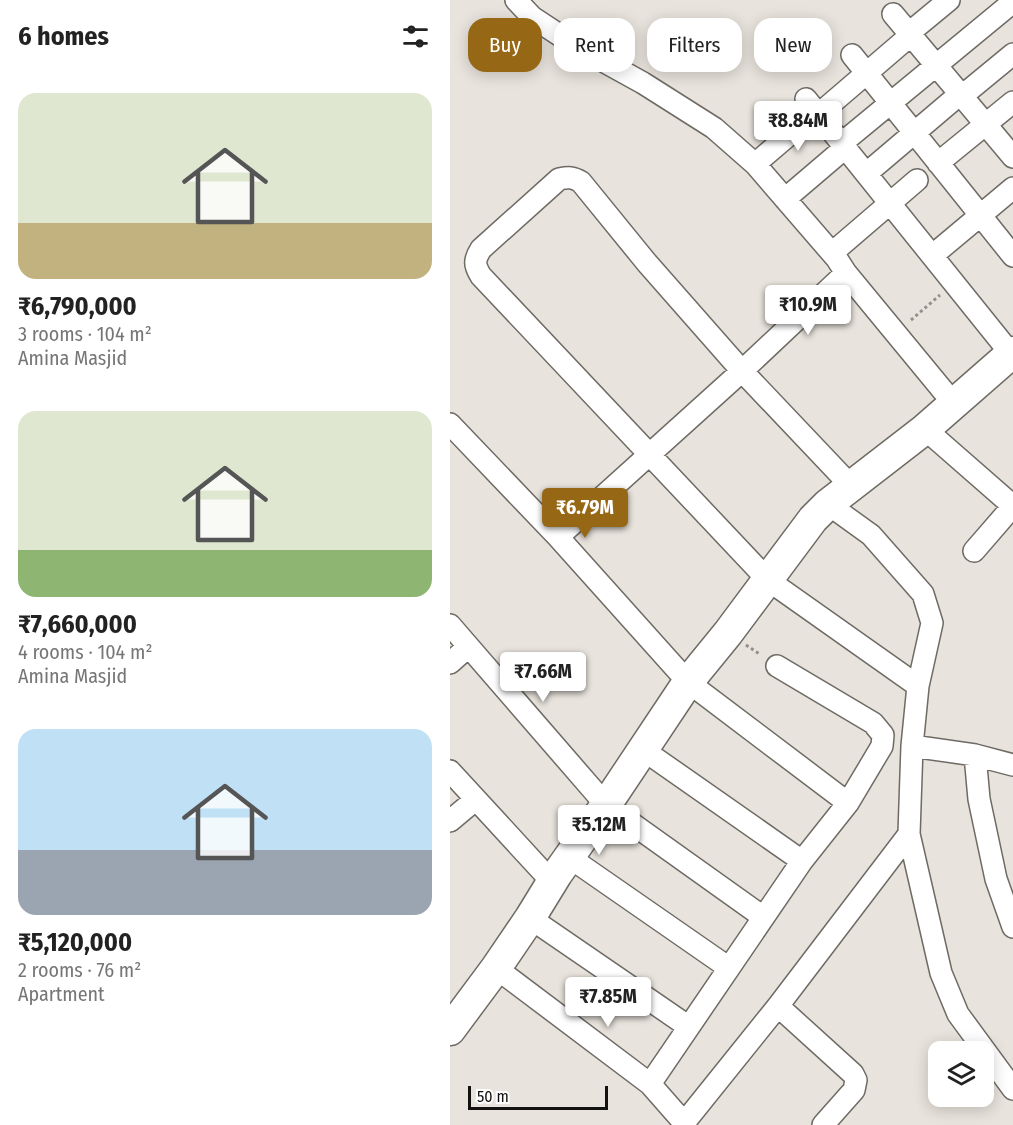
<!DOCTYPE html>
<html lang="en">
<head>
<meta charset="utf-8">
<style>
  :root { --surface:#fff; --page:#f6f6f6; --text:#222; --muted:#767676; --accent:#966816 }
  body { margin:0; font-family:"Fira Sans Condensed",sans-serif; background:var(--page); color:var(--text); height:100vh; display:flex; flex-direction:column; font-size:22px; white-space:nowrap }
  * { box-sizing:border-box; margin:0 }
  p { font-size:20px; color:var(--muted) }
  .icon { flex:none; width:33px; height:33px; fill:none; stroke:currentColor; stroke-width:2; stroke-linecap:round; stroke-linejoin:round }
  .map { position:relative; flex:1; overflow:hidden }
  .side { display:flex; flex-direction:column; background:var(--surface); width:450px }
  .side>* { flex:none }
  .hud { position:absolute; left:18px; top:18px; width:454px; height:54px; display:flex; gap:12px }
  .tools { position:absolute; left:478px; top:1041px; display:grid; gap:12px }
  .tools a { display:grid; place-items:center; width:66px; height:66px; border-radius:12px; background:var(--surface); box-shadow:0 3px 15px #0003; font-size:30px }
  .scale { position:absolute; left:18px; bottom:15px; width:140px; box-sizing:border-box; padding-left:6px; border:3px solid #131210; border-top:0; font-size:16px; line-height:21px; white-space:nowrap; color:#131210; -webkit-text-stroke:4px #fff; paint-order:stroke }
  .price { position:absolute; translate:-50% -51px; padding:0 14px; border-radius:6px; background:#fff; color:#222; font-size:20px; line-height:39px; filter:drop-shadow(0 2px 3px #0008) }
  .price::after { content:''; position:absolute; left:50%; top:36px; width:18px; height:14px; margin-left:-9px; background:inherit; clip-path:polygon(0 0,100% 0,50% 100%) }
  .price.current { background:var(--accent); color:#fff }
  ul { padding:0; list-style:none }
  li { display:grid; align-content:center; gap:12px; height:318px; padding:0 18px }
  li span { display:grid; place-items:center; height:186px; border-radius:18px; color:#555 }
  li>.icon { margin-inline-start:auto }
  span .icon { width:108px; height:108px; fill:#fffc; stroke-width:1 }
  li b { font-size:26px }
  h2 { display:flex; justify-content:space-between; align-items:center; height:72px; padding:0 18px; font-size:26px }
  .pill { padding:0 21px; border-radius:18px; background:var(--surface); box-shadow:0 3px 15px #0003; font-size:21px; line-height:54px }
  .pill.current { background:var(--accent); color:#fff }
  main { display:flex; flex:1; min-height:0 }
  .map>svg:first-child { display:block }
</style>
</head>
<body>
<main>
<section class="side">
<h2>6 homes<svg class="icon" aria-label="filters" viewBox="0 0 24 24"><path d="M4 7h16M4 17h16"/><circle cx="9" cy="7" r="2"/><circle cx="15" cy="17" r="2"/></svg></h2>
<ul>
<li><span style="background:linear-gradient(#dfe7d0 70%,#c2b280 0)"><svg class="icon" aria-label="home" viewBox="0 0 24 24"><path d="M3 11l9-7 9 7M6 9v11h12V9"/></svg></span><div><b>₹6,790,000</b><p>3 rooms · 104 m²</p><p>Amina Masjid</p></div></li>
<li><span style="background:linear-gradient(#dfe7d0 75%,#8fb573 0)"><svg class="icon" aria-label="home" viewBox="0 0 24 24"><path d="M3 11l9-7 9 7M6 9v11h12V9"/></svg></span><div><b>₹7,660,000</b><p>4 rooms · 104 m²</p><p>Amina Masjid</p></div></li>
<li><span style="background:linear-gradient(#bfe0f5 65%,#9aa5b1 0)"><svg class="icon" aria-label="home" viewBox="0 0 24 24"><path d="M3 11l9-7 9 7M6 9v11h12V9"/></svg></span><div><b>₹5,120,000</b><p>2 rooms · 76 m²</p><p>Apartment</p></div></li>
</ul>
</section>
<div class="map">
<svg width="563" height="1125" viewBox="0 0 563 1125">
  <rect width="100%" height="100%" fill="#e8e3dc"/>
  <g fill="none" stroke-linecap="round" stroke-linejoin="round">
    <defs>
      <path id="street" d="M66,0L82,17L126,46L193,83L264,128L305,164L387,259L396,273L504,404
        M443,14L563,157
        M459,33L499,0
        M402,55L563,256
        M512,96L563,54
        M356,99L561,354
        M369,114L461,35
        M392,143L563,2
        M488,163L563,102
        M305,164L367,111
        M417,173L510,94
        M335,199L396,147
        M382,253L467,180
        M483,255L563,188
        M0,424L108,537L238,682L398,803
        M475,429L563,506
        M402,487L292,371L197,263L131,182C123,177 119,177 109,179L31,249C24,260 24,265 31,276L318,580L468,686
        M378,504L421,535L473,594L482,623L468,686L462,746L459,834L491,973L508,1014L563,1089
        M108,537L292,371L396,273
        M524,551L563,506
        M0,625L156,805L313,917
        M0,663L18,647
        M462,746L525,755L563,765
        M192,749L352,861
        M525,755L529,799L546,879L563,927
        M0,771L102,882
        M0,821L25,800
        M119,857L279,968
        M80,918L239,1027
        M46,968L200,1084L236,1125
        M328,1006L403,1074L406,1080L404,1090L373,1125
        M200,1084L352,861L398,803L432,746L433,735L423,723L327,666
        M234,1123L328,1006L459,834"/>
      <path id="secondary" d="M0,1030L46,968L80,918L107,874L156,805L238,682L278,633L363,519L378,504L475,429L563,352"/>
    </defs>
    <use href="#street" stroke="#6e6a64" stroke-width="24"/>
    <use href="#secondary" stroke="#6e6a64" stroke-width="33"/>
    <path stroke="#938f8a" stroke-width="3" stroke-dasharray="3 3" stroke-linecap="butt" d="M461,320L490,295
      M296,645L311,655"/>
    <use href="#street" stroke="#fff" stroke-width="21"/>
    <use href="#secondary" stroke="#fff" stroke-width="30"/>
  </g>
</svg>
<div class="tools">
<a><svg class="icon" aria-label="layers" viewBox="0 0 24 24"><path d="M12 4l9 5-9 5-9-5zM3 14l9 5 9-5"/></svg></a>
</div>
<div class="scale">50 m</div>
<b class="price" style="left:348px;top:152px">₹8.84M</b>
<b class="price" style="left:358px;top:336px">₹10.9M</b>
<b class="price current" style="left:135px;top:539px">₹6.79M</b>
<b class="price" style="left:93px;top:703px">₹7.66M</b>
<b class="price" style="left:149px;top:856px">₹5.12M</b>
<b class="price" style="left:158px;top:1028px">₹7.85M</b>
<div class="hud">
<a class="pill current">Buy</a>
<a class="pill">Rent</a>
<a class="pill">Filters</a>
<a class="pill">New</a>
</div>
</div>
</main>
</body>
</html>
